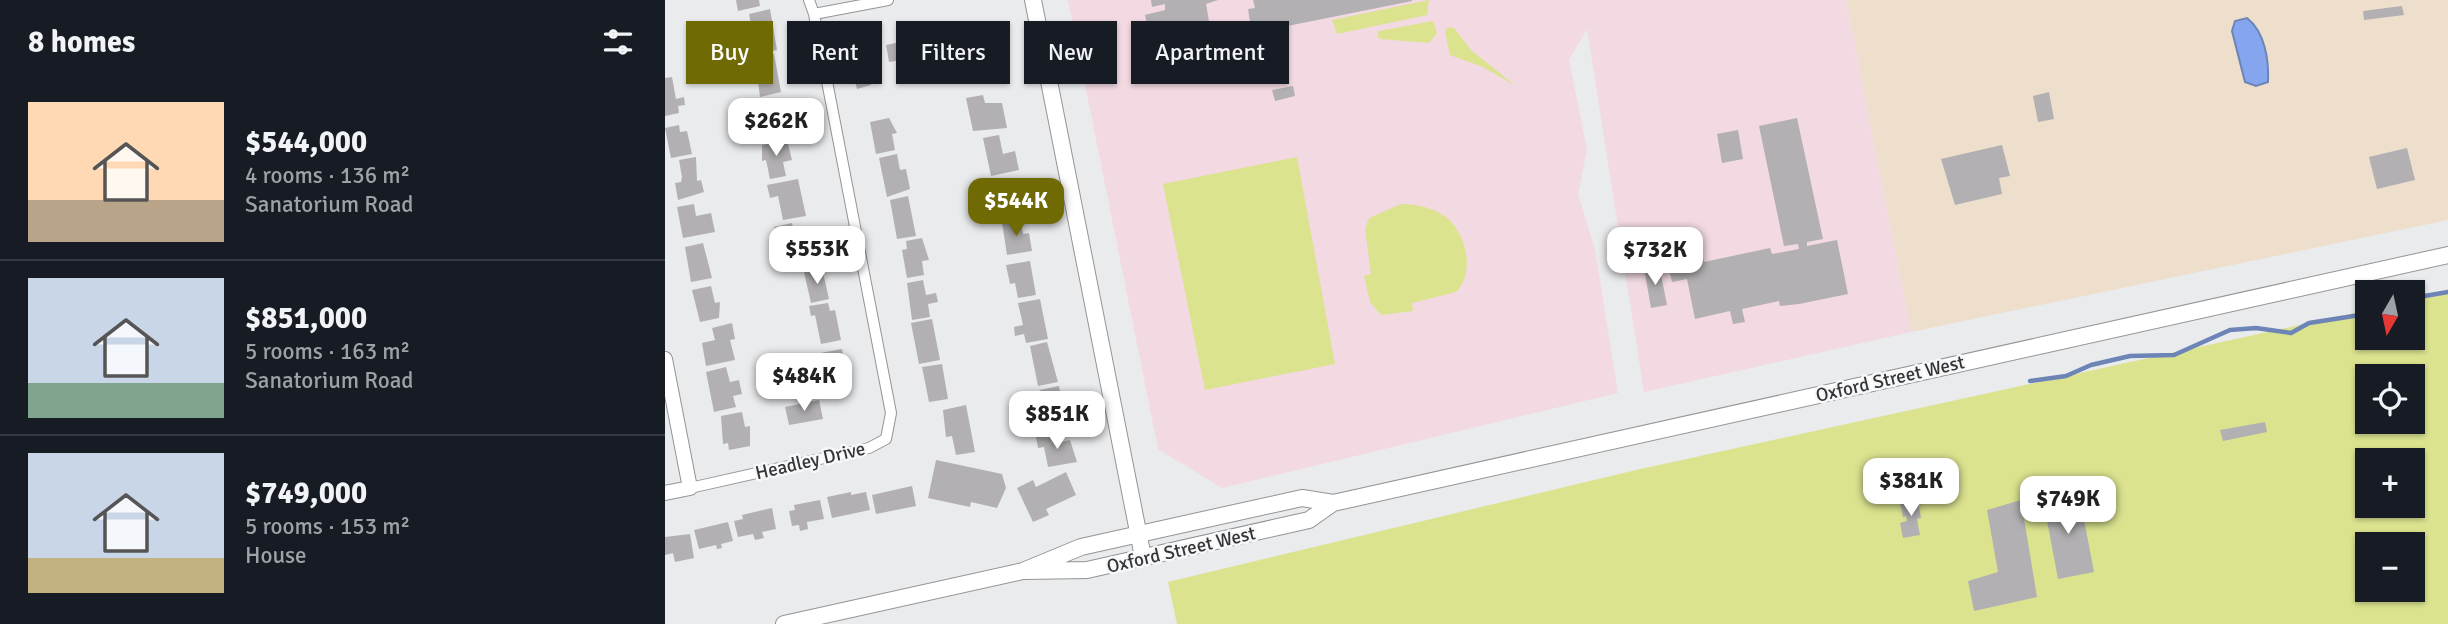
<!DOCTYPE html>
<html lang="en">
<head>
<meta charset="utf-8">
<style>
  :root { --surface:#171b24; --page:#242831; --text:#f1f3f6; --muted:#9ea1a6; --line:#363941; --accent:#6f6a04 }
  body { margin:0; font-family:Signika,sans-serif; background:var(--page); color:var(--text); height:100vh; display:flex; flex-direction:column; font-size:26px; white-space:nowrap }
  * { box-sizing:border-box; margin:0 }
  p { font-size:23px; color:var(--muted) }
  .icon { flex:none; width:38px; height:38px; fill:none; stroke:currentColor; stroke-width:2; stroke-linecap:round; stroke-linejoin:round }
  .map { position:relative; flex:1; overflow:hidden }
  .drawer { display:flex; flex-direction:column; background:var(--surface); width:665px }
  .drawer>* { flex:none }
  .top-card { position:absolute; left:21px; top:21px; width:665px; height:63px; display:flex; gap:14px }
  .needle { width:46px; rotate:189deg }
  .tools { position:absolute; left:1690px; top:280px; display:grid; gap:14px }
  .tools a { display:grid; place-items:center; width:70px; height:70px; border-radius:0px; background:var(--surface); box-shadow:0 2px 5px #0004; font-size:35px }
  .price { position:absolute; translate:-50% -60px; padding:0 16px; border-radius:14px; background:#fff; color:#222; font-size:23px; line-height:46px; filter:drop-shadow(0 2px 4px #0008) }
  .price::after { content:''; position:absolute; left:50%; top:42px; width:21px; height:16px; margin-left:-10px; background:inherit; clip-path:polygon(0 0,100% 0,50% 100%) }
  .price.on { background:var(--accent); color:#fff }
  ul { padding:0; list-style:none }
  li { display:flex; align-items:center; gap:21px; height:175px; padding:0 28px }
  li+li { border-top:2px solid var(--line) }
  li span { display:grid; place-items:center; flex:none; width:196px; height:140px; border-radius:0px; color:#555 }
  li>.icon { margin-inline-start:auto }
  span .icon { width:84px; height:84px; fill:#fffc; stroke-width:1 }
  li b { font-size:30px }
  h2 { display:flex; justify-content:space-between; align-items:center; height:84px; padding:0 28px; font-size:30px }
  .pill { padding:0 24px; border-radius:0px; background:var(--surface); box-shadow:0 2px 5px #0004; font-size:24px; line-height:63px }
  .pill.on { background:var(--accent); color:#fff }
  main { display:flex; flex:1; min-height:0 }
  .map>svg:first-child { display:block }
</style>
</head>
<body>
<main>
<section class="drawer">
<h2>8 homes<svg class="icon" aria-label="filters" viewBox="0 0 24 24"><path d="M4 7h16M4 17h16"/><circle cx="9" cy="7" r="2"/><circle cx="15" cy="17" r="2"/></svg></h2>
<ul>
<li><span style="background:linear-gradient(#ffd9b3 70%,#b9a48a 0)"><svg class="icon" aria-label="home" viewBox="0 0 24 24"><path d="M3 11l9-7 9 7M6 9v11h12V9"/></svg></span><div><b>$544,000</b><p>4 rooms · 136 m²</p><p>Sanatorium Road</p></div></li>
<li><span style="background:linear-gradient(#c9d6e8 75%,#7fa58c 0)"><svg class="icon" aria-label="home" viewBox="0 0 24 24"><path d="M3 11l9-7 9 7M6 9v11h12V9"/></svg></span><div><b>$851,000</b><p>5 rooms · 163 m²</p><p>Sanatorium Road</p></div></li>
<li><span style="background:linear-gradient(#c9d6e8 75%,#c2b280 0)"><svg class="icon" aria-label="home" viewBox="0 0 24 24"><path d="M3 11l9-7 9 7M6 9v11h12V9"/></svg></span><div><b>$749,000</b><p>5 rooms · 153 m²</p><p>House</p></div></li>
</ul>
</section>
<div class="map">
<svg width="1783" height="624" viewBox="0 0 1783 624">
  <rect width="100%" height="100%" fill="#eaebed"/>
  <path fill="#eedecc" d="M1181,0H1783V220L1246,332Z"/>
  <path fill="#f2d9e2" d="M403,0H1181L1246,332L979,392L922,29L904,60L922,150L913,194L930,249L953,393L557,488L493,449Z"/>
  <path fill="#dbe38f" fill-rule="evenodd" d="M764,0L762,15L672,34L667,20Z
    M768,21L772,33L764,43L715,39L712,36L714,31Z
    M783,27L789,28L807,51L851,86L818,67L785,55L780,32Z
    M632,157L670,364L540,390L498,184Z
    M736,204C751,204 770,208 782,218C802,235 810,273 791,292L747,303L748,311L716,315L705,302L699,276L706,274L700,229L704,218Z
    M1783,293V624H512L503,582L971,470L1703,310V338H1748V301ZM1703,376H1748V422H1703ZM1703,460H1748V506H1703ZM1703,544H1748V590H1703Z"/>
  <path fill="#85a6ee" stroke="#6d84b7" stroke-width="2" d="M1582,18C1600,32 1604,60 1603,82L1591,86L1580,82L1567,31L1570,21Z"/>
  <g fill="none" stroke-linecap="round" stroke-linejoin="round">
    <path stroke="#6d84b7" stroke-width="4.5" d="M1748,298L1783,292
      M1365,381L1401,376L1426,365L1465,356L1509,355L1565,330L1591,328L1626,333L1644,323L1695,315L1703,309"/>
  </g>
  <path fill="#b2b0b2" d="M71,0H94L95,6L73,11Z
    M486,0H553L541,4L549,50L503,59L487,49L480,15L500,10V4L487,7Z
    M588,0H747V1L598,31L596,25L586,28L583,9L590,8Z
    M1737,6L1739,15L1699,20L1698,11Z
    M105,9L112,50L92,54L84,14Z
    M335,23L338,42L308,48L304,28Z
    M294,32L297,50L266,56L262,38Z
    M255,38L258,57L224,62L221,45Z
    M211,48L216,67L203,71L206,85L192,89L183,55Z
    M109,54L116,92L95,97L92,73L87,74L84,61Z
    M7,77L11,99L19,97L20,105L13,106L14,113L0,116V78Z
    M628,86L630,96L610,101L607,90Z
    M1384,92L1389,119L1373,122L1368,96Z
    M318,95L320,103H337L342,128L308,131L301,98Z
    M118,103L128,131L105,136L99,106Z
    M224,118L232,133L227,134L230,150L211,154L205,122Z
    M1132,118L1158,239L1142,242V246L1172,240L1183,294L1134,304L1115,306L1114,301L1077,309L1080,322L1068,324L1065,311L1030,319L1022,279L1007,282L1000,251L1035,244L1039,262L1105,248L1107,254L1134,249L1133,244L1119,246L1094,126Z
    M14,125L15,132L22,131L27,154L6,158L0,128Z
    M1073,130L1078,159L1057,163L1052,134Z
    M334,135L338,154L350,151L354,170L326,176L318,138Z
    M122,140L127,160L118,162L121,176L105,179L101,160L97,161V145Z
    M1337,145L1345,176L1334,178L1337,194L1290,205L1276,159Z
    M1742,148L1750,180L1712,189L1704,157Z
    M232,154L235,170L241,169L245,189L222,197L214,158Z
    M31,157L32,181L36,180L39,192L13,200L10,183L16,182L17,177L14,160Z
    M133,179L141,216L118,220L113,196L105,198L102,185Z
    M353,180L357,201L346,206L347,214L329,217L324,185Z
    M243,196L251,236L232,239L225,200Z
    M29,204L31,216L46,213L50,232L18,238L12,207Z
    M355,218L358,234L364,233L367,251L342,255L337,222Z
    M127,223L130,237L147,233L151,253L118,260L109,227Z
    M1017,230L1020,244L1000,249L997,234Z
    M257,238L264,260L257,261L259,275L242,278L237,250L242,249L241,241Z
    M38,243L47,278L26,282L20,247Z
    M365,261L371,295L353,298L350,283L345,284L341,265Z
    M994,265L1002,305L986,308L979,268Z
    M157,268L164,299L146,303L139,272Z
    M258,280L261,295L271,293L273,302L263,304L265,317L247,320L242,283Z
    M46,286L50,303L55,302L54,318L35,322L27,290Z
    M375,299L383,339L361,343L359,334L350,336L349,327L358,325L353,303Z
    M163,303L165,311L170,310L176,340L156,344L150,315L146,316L144,306Z
    M267,319L275,360L254,364L246,323Z
    M67,323L70,339L65,340L70,360L41,366L37,343L50,340L47,328Z
    M382,342L393,382L373,386L365,346Z
    M177,349L184,387L168,390L166,380L156,382L150,354Z
    M277,364L283,399L264,402L257,367Z
    M61,367L65,382L74,380L77,394L68,396L71,407L49,412L41,372Z
    M394,386L402,424L383,428L375,390Z
    M154,400L158,419L124,425L120,407Z
    M301,405L310,452L291,455L287,436L281,437L278,410Z
    M77,412L80,427L85,426V446L64,450L63,443L58,444L56,416Z
    M1600,422L1602,432L1558,441L1555,430Z
    M390,434L392,443L405,440L412,462L383,467L379,447L373,448L371,437Z
    M271,460L337,474L341,488L332,508L306,502L305,507L263,498Z
    M401,472L411,495L381,509L384,515L368,522L352,488L368,480L371,487Z
    M247,486L251,506L211,514L207,495Z
    M186,492V495L201,492L205,510L167,518L162,497Z
    M1414,493L1429,572L1393,579L1378,499Z
    M1252,496L1256,518L1252,519L1255,535L1238,538L1235,523L1242,521L1241,516L1238,517L1235,503L1246,501L1245,497Z
    M155,500L159,519L142,522L143,529L135,531L134,525L127,526L124,511L130,510L129,505Z
    M1356,500L1372,597L1309,611L1303,581L1333,572L1322,510Z
    M107,508L111,529L97,532L99,538L90,540L88,534L73,537L69,521L78,519L77,515Z
    M63,522L68,541L56,544L57,548L52,549L51,545L34,549L29,530Z
    M25,534L29,558L10,562L8,553L0,555V537Z"/>
  <g fill="none" stroke-linecap="round" stroke-linejoin="round">
    <defs>
      <path id="minor" d="M149,14L223,0
        M25,488L204,448L221,439L226,413L149,14L144,0"/>
      <path id="tertiary" d="M0,359L25,488L0,493"/>
      <path id="secondary" d="M368,0L478,557
        M358,571L422,570L644,520L668,503L1783,255
        M119,624L358,571L416,547L637,498L668,503"/>
    </defs>
    <use href="#minor" stroke="#939495" stroke-width="12"/>
    <use href="#tertiary" stroke="#939495" stroke-width="16"/>
    <use href="#secondary" stroke="#939495" stroke-width="18"/>
    <use href="#minor" stroke="#fff" stroke-width="10"/>
    <use href="#tertiary" stroke="#fff" stroke-width="14"/>
    <use href="#secondary" stroke="#fff" stroke-width="16"/>
  </g>
  <g text-anchor="middle" stroke-width="5" stroke-linejoin="round" paint-order="stroke">
    <g font-size="19" fill="#353536" stroke="#f7f8fa">
      <text transform="translate(1225 378) rotate(-13)" y="7">Oxford Street West</text>
      <text transform="translate(145 460) rotate(-13)" y="7">Headley Drive</text>
      <text transform="translate(516 549) rotate(-13)" y="7">Oxford Street West</text>
    </g>
  </g>
</svg>
<div class="tools">
<a><svg class="needle" viewBox="-14 -14 28 28"><path d="M0-13l5 13h-10z" fill="#e53935"/><path d="M0 13l5-13h-10z" fill="#9ea1a6"/></svg></a>
<a><svg class="icon" aria-label="locate" viewBox="0 0 24 24"><circle cx="12" cy="12" r="6"/><path d="M12 2v4M12 18v4M2 12h4M18 12h4"/></svg></a>
<a>+</a>
<a>−</a>
</div>
<b class="price" style="left:111px;top:158px">$262K</b>
<b class="price on" style="left:351px;top:238px">$544K</b>
<b class="price" style="left:152px;top:286px">$553K</b>
<b class="price" style="left:990px;top:287px">$732K</b>
<b class="price" style="left:139px;top:413px">$484K</b>
<b class="price" style="left:392px;top:451px">$851K</b>
<b class="price" style="left:1246px;top:518px">$381K</b>
<b class="price" style="left:1403px;top:536px">$749K</b>
<div class="top-card">
<a class="pill on">Buy</a>
<a class="pill">Rent</a>
<a class="pill">Filters</a>
<a class="pill">New</a>
<a class="pill">Apartment</a>
</div>
</div>
</main>
</body>
</html>
